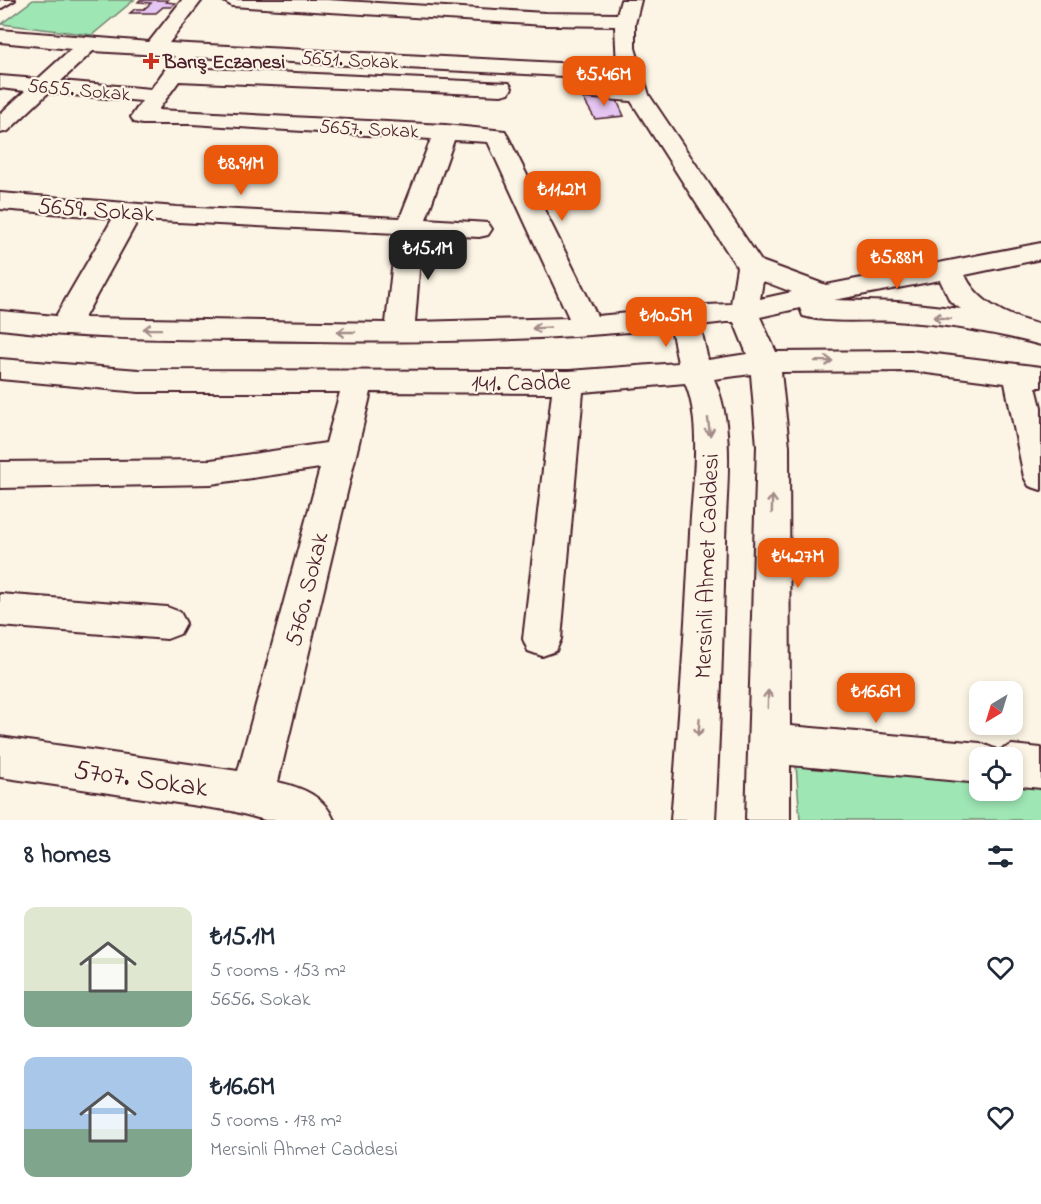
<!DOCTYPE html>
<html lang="en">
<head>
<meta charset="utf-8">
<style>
  :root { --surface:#fff; --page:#f6f6f7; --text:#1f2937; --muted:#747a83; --accent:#ea580c }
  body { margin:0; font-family:"Indie Flower",sans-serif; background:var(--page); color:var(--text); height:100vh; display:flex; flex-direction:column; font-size:22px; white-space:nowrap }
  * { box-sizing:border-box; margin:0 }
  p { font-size:20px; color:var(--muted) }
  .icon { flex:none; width:33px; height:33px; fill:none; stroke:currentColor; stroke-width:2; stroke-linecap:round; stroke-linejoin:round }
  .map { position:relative; height:820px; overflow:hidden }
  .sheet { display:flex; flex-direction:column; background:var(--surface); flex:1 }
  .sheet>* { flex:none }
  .needle { width:39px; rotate:218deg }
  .controls { position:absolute; left:969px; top:681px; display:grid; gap:12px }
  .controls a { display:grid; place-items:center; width:54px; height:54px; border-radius:12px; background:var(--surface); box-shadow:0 3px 9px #0003; font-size:30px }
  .price { position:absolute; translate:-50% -51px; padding:0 14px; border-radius:12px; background:var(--accent); color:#fff; font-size:20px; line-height:39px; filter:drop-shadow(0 2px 3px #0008) }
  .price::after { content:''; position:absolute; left:50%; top:36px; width:18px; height:14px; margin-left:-9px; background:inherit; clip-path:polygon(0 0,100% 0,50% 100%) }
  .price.selected { background:#222; color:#fff }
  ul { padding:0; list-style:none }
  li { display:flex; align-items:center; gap:18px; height:150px; padding:0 24px }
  li span { display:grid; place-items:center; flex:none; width:168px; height:120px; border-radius:12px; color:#555 }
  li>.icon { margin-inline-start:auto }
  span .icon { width:72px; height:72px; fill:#fffc; stroke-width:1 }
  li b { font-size:26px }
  h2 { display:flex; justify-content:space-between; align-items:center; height:72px; padding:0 24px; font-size:26px }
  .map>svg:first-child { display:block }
</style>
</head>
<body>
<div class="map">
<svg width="1041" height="820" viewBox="0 0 1041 820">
  <rect width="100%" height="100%" fill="#fcf5e5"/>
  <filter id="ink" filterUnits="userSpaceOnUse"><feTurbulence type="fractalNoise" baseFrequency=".0167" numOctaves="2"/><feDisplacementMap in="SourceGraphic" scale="12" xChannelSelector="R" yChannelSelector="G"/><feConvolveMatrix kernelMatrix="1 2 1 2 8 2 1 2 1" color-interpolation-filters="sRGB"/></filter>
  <g filter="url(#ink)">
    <path fill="#9ee6b4" stroke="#748270" stroke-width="1.5" d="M33,0H134L92,35L1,24Z
      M794,736L979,761L980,790H1012L1013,766L1041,770V820H800Z"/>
    <path fill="#e5c5f1" stroke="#4a1f2b" stroke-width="1.5" d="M140,0H168L166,2L175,3L171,7H163L156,13H130L135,9H144L151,3L138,2Z
      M615,96L624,116L595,119L583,98Z"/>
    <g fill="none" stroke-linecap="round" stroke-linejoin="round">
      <defs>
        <path id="minor" d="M0,0H15L0,9Z
          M182,0H202L169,43L617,66L615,26L545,25L232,6L222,0H327L545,13L617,14L621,0H641L635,24V48L649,95L761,261L826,285L1041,243V259L965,275C978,304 1012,318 1041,325V345C993,332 945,324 895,321C867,319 830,324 803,316L800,308L760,317L776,352L911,351L1041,367V387H1036L1041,407V490L1029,486L1024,477L1005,383L911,371L781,372L789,446L790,726L980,743L995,749L996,752L1012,745L1041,748V788L1012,785V758H980V783L790,765V820H746L757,446L751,374L714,379C736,427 726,490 725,542C723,635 720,727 715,820H671C679,724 685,629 690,533C692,489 703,424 685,383L583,392L561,639L556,651L542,656L528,651L523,639L552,393L371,392L278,782C303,788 324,796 334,820H265L232,811L0,777V737L238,771L320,468L211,484L0,488V462L211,460L326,443L340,392H139L0,379V359L139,370L569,371L678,363L671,328C530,343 387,343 245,340C163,339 81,339 0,329V311L56,316L113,218L0,209V193L177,207L400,218L431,139L192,124H142L134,122L131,117L142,101L48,93L8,131L0,133V114L25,91L0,88V76L38,79L71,49L0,42V30L149,42ZM93,51L175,56L151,89L61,81ZM195,57L621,79L624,88L582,87L579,92L582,97L631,101L737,267L731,304L683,306L672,309L597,316L505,131L445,125L158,110L179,81L501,95L509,93L512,88L509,83L187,68ZM454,140L488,142L569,318L415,322L422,234L479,237L488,235L492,229L488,223L426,219ZM138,220L396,233L386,323L84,318ZM940,280L950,301L961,309L898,302L834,300ZM763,281L792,292L760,299ZM726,322H734L747,354L708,360L700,325Z
          M0,594L167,607L180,612L186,623L180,634L167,639L0,626Z"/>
      </defs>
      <use href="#minor" stroke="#4a1f2b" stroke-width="4"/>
      <use href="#minor" fill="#fcf5e5" fill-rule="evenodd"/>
    </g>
    <defs><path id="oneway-shaft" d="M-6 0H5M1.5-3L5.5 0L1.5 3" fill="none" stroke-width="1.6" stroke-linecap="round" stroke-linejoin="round" transform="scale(1.5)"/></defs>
    <g stroke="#a38a88">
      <use href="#oneway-shaft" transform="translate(942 318) rotate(-174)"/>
      <use href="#oneway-shaft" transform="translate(541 328) rotate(177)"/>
      <use href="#oneway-shaft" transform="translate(152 329) rotate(-179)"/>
      <use href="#oneway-shaft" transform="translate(346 332) rotate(180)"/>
      <use href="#oneway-shaft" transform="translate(824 361) rotate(-1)"/>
      <use href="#oneway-shaft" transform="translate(709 427) rotate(83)"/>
      <use href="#oneway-shaft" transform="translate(772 504) rotate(-89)"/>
      <use href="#oneway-shaft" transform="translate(768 699) rotate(-89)"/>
      <use href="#oneway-shaft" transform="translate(699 727) rotate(94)"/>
    </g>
  </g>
  <path fill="#c8321e" stroke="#fcf5e5" stroke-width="2" d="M148 52h6v6h6v6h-6v6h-6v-6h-6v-6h6z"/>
  <g text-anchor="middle" stroke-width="4.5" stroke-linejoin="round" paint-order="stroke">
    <g font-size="20" fill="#4a1f2b" stroke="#fcf5e5">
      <text transform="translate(350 59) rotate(3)" y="7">5651. Sokak</text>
      <text transform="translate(79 89) rotate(5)" y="7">5655. Sokak</text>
      <text transform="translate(369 128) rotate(3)" y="7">5657. Sokak</text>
    </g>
    <g font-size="20" font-weight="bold" fill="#4a1f2b" stroke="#fcf5e5" text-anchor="start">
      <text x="163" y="68">Barış Eczanesi</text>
    </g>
    <g font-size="24" fill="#4a1f2b" stroke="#fcf5e5">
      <text transform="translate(96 209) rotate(4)" y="8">5659. Sokak</text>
      <text transform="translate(521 382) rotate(-1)" y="8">141. Cadde</text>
      <text transform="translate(706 566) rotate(-88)" y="8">Mersinli Ahmet Caddesi</text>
      <text transform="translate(306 589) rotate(-76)" y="8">5760. Sokak</text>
    </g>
    <g font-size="28" fill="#4a1f2b" stroke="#fcf5e5">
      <text transform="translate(141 777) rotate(8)" y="10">5707. Sokak</text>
    </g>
  </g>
</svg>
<div class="controls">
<a><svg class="needle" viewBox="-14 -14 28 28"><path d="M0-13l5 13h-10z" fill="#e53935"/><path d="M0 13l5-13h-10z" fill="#747a83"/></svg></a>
<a><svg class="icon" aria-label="locate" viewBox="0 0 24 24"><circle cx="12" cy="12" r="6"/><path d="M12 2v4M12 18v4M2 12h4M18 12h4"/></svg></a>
</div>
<b class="price" style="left:604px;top:107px">₺5.46M</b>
<b class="price" style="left:241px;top:196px">₺8.91M</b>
<b class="price" style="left:562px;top:222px">₺11.2M</b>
<b class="price selected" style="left:428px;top:281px">₺15.1M</b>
<b class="price" style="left:897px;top:290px">₺5.88M</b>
<b class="price" style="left:666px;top:348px">₺10.5M</b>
<b class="price" style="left:798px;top:589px">₺4.27M</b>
<b class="price" style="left:876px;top:724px">₺16.6M</b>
</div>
<section class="sheet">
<h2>8 homes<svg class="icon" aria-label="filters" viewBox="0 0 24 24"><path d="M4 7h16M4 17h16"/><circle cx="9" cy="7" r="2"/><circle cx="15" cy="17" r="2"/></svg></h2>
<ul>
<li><span style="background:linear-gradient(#dfe7d0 70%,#7fa58c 0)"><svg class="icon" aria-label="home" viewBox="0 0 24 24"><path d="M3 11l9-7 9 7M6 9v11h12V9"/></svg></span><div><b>₺15.1M</b><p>5 rooms · 153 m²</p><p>5656. Sokak</p></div><svg class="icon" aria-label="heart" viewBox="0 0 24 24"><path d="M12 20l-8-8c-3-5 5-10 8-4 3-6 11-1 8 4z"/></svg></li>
<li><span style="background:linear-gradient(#a9c7e8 60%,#7fa58c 0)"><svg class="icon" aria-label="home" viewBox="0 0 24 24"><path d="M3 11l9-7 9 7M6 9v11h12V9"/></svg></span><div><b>₺16.6M</b><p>5 rooms · 178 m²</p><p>Mersinli Ahmet Caddesi</p></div><svg class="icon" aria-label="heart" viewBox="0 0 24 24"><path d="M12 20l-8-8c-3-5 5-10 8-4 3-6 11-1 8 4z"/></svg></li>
</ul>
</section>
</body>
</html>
